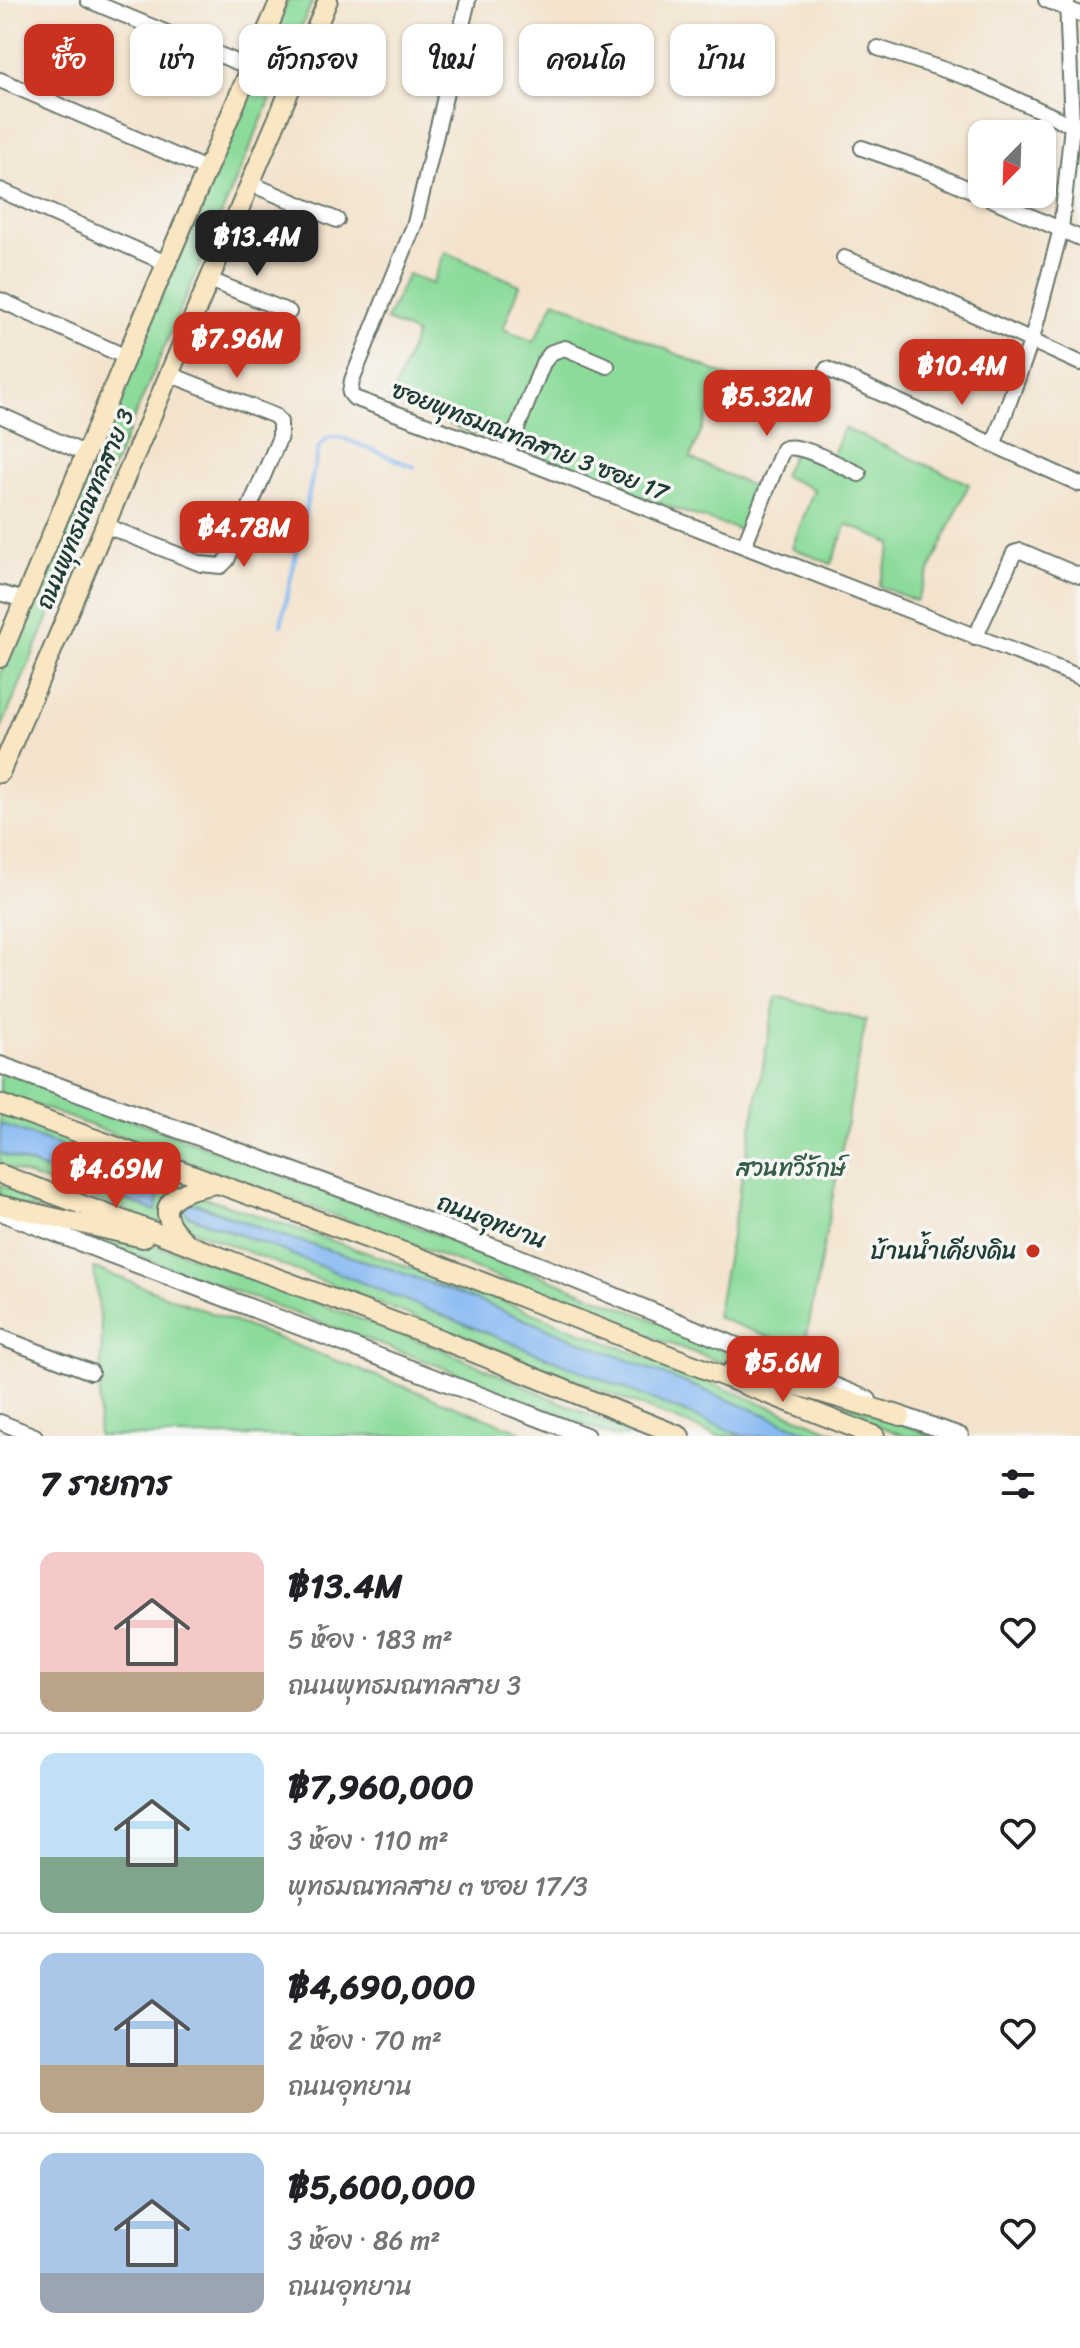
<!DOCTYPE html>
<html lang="th">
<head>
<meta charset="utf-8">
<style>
  :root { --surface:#fff; --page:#f6f6f6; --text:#202124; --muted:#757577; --line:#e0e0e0; --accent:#c8321e }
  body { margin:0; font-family:Sriracha,"Playpen Sans Thai",sans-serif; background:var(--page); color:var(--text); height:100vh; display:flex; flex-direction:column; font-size:30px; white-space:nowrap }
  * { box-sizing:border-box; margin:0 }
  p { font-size:26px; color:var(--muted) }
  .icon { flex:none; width:44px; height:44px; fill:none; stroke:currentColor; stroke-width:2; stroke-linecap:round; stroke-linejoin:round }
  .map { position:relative; height:1436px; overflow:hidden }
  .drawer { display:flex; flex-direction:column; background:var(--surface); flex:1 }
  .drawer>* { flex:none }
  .hud { position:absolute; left:24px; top:24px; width:1032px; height:72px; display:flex; gap:16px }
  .needle { width:52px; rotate:203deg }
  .tools { position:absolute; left:968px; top:120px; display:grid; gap:16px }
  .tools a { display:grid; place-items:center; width:88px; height:88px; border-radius:16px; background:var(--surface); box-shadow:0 2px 6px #0004; font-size:40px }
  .price { position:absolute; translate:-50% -68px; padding:0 18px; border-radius:16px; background:var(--accent); color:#fff; font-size:26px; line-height:52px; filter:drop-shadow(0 2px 4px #0008) }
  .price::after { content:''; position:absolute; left:50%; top:48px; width:24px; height:18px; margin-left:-12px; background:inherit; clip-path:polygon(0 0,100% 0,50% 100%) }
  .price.selected { background:#222; color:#fff }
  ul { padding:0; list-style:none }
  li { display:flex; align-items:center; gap:24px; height:200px; padding:0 40px }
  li+li { border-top:2px solid var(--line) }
  li span { display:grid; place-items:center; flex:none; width:224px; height:160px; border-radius:16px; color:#555 }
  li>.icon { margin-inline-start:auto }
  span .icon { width:96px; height:96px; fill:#fffc; stroke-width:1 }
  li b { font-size:34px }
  h2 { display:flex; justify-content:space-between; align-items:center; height:96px; padding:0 40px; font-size:34px }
  .tag { padding:0 28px; border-radius:16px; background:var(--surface); box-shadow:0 2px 6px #0004; font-size:28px; line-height:72px }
  .tag.selected { background:var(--accent); color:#fff }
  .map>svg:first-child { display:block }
</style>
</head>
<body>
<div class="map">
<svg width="1080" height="1436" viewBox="0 0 1080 1436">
  <rect width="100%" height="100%" fill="#f6f6f2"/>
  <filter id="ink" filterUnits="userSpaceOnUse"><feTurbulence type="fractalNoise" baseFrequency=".0125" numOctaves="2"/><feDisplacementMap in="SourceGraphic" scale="16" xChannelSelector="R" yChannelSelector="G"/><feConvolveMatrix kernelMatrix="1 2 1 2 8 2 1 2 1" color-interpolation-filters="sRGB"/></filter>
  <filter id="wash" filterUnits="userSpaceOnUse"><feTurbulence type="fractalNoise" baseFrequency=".006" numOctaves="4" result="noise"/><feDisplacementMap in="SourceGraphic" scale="32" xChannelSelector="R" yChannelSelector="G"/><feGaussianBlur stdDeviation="1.8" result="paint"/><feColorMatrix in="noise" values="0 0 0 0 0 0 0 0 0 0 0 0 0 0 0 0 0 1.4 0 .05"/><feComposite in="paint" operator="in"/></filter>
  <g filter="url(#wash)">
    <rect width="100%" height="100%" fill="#f3e3cd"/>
    <path fill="#8cdb9b" stroke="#568c68" stroke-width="2" d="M288,0H313L0,731V674Z
      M445,252L520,285L503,329L534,342L555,300L767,394L758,413L716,395L690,458L756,488L740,530L665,506L390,402L416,334L386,320L408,274L432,284Z
      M844,428L969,484L916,601L879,586L892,544L847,524L831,564L792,548L814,489L783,476L797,444L832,457Z
      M776,996L866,1020L804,1350L716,1317Z
      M0,1070L405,1222L791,1374L732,1366L659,1340L398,1239L0,1092Z
      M0,1113L188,1182L169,1227L0,1165V1153L155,1211L158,1195L165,1184L0,1124Z
      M0,1185L45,1202L48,1205L47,1212L0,1200Z
      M198,1195L467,1287L845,1436H819L473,1299L397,1271L276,1234L196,1203L186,1215L278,1249L743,1436H717L195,1231L182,1225L175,1212L177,1201Z
      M87,1230L179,1252L441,1349L637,1436H612L442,1367L84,1236Z
      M94,1268L533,1436H98L102,1335Z
      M790,1391L860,1408L934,1436H905Z"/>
    <path fill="#86b9f3" stroke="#527b94" stroke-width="2" d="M0,1124L166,1185L158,1195L156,1211L0,1153Z
      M190,1202L276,1234L397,1271L473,1299L819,1436H743L278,1249L190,1216L184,1211Z"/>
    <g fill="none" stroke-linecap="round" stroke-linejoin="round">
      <path stroke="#86b9f3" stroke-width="4" d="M281,625L318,450C324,438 329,435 343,438L414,467"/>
    </g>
  </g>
  <g filter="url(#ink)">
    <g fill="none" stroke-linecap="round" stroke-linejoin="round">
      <defs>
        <path id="minor" d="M88,0L251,68
          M468,0L415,223L352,380L350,393L354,398L507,454L1080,677
          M1046,0L1080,14
          M878,48L972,79L1078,128
          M0,80L206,169
          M862,148L930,172L1080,238
          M251,184L337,220
          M0,190L166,263
          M844,258L887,275L1080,363
          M210,280L289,312
          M0,300L126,357
          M827,369L1080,484
          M0,415L86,454
          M994,443L1032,339L1061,229L1072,126L1067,0
          M507,454L543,363L552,352L565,348L607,366
          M104,525L201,564L221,566L227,560L280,437V422L275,416L169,374
          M744,546L783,449C799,441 842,467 859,474
          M0,593L24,600
          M975,638L1014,553L1021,551L1080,576
          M0,1337L91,1372
          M0,1422L35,1436"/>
        <path id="tertiary" d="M0,1065L370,1199L556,1272L868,1400
          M0,1212L586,1436
          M892,1412L960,1436"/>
        <path id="secondary" d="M0,658L126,357L280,0
          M0,773L328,0
          M0,1104L434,1263L875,1436
          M0,1174L440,1339L680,1436
          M0,1205L143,1238
          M186,1242C144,1204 179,1190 217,1184
          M732,1371L791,1384L901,1416"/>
      </defs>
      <use href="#minor" stroke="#69776a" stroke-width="18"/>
      <use href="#tertiary" stroke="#69776a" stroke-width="20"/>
      <use href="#secondary" stroke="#69776a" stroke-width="22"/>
      <use href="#minor" stroke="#fff" stroke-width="14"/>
      <use href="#tertiary" stroke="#fff" stroke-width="16"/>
      <use href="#secondary" stroke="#f9e7c3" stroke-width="18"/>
    </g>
  </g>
  <circle fill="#c8321e" stroke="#f6f6f2" stroke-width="3" cx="1033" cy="1251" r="8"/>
  <g text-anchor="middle" stroke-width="7" stroke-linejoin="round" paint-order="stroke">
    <g font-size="24" fill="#1f3d34" stroke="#f6f6f2">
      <text transform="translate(530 441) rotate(21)" y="8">ซอยพุทธมณฑลสาย 3 ซอย 17</text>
      <text transform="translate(85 509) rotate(-67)" y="8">ถนนพุทธมณฑลสาย 3</text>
      <text transform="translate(492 1221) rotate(21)" y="8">ถนนอุทยาน</text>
    </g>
    <g font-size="24" fill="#355d49" stroke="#f6f6f2">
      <text x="791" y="1176">สวนทวีรักษ์</text>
    </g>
    <g font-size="24" fill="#1f3d34" stroke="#f6f6f2" text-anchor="end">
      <text x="1017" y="1259">บ้านน้ำเคียงดิน</text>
    </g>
  </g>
</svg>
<div class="tools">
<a><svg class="needle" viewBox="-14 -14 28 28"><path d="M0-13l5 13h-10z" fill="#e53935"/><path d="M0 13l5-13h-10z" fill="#757577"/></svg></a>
</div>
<b class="price selected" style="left:257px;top:278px">฿13.4M</b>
<b class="price" style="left:237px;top:380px">฿7.96M</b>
<b class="price" style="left:962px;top:407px">฿10.4M</b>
<b class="price" style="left:767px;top:438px">฿5.32M</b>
<b class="price" style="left:244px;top:569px">฿4.78M</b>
<b class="price" style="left:116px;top:1210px">฿4.69M</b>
<b class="price" style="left:783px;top:1404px">฿5.6M</b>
<div class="hud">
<a class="tag selected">ซื้อ</a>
<a class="tag">เช่า</a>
<a class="tag">ตัวกรอง</a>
<a class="tag">ใหม่</a>
<a class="tag">คอนโด</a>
<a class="tag">บ้าน</a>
</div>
</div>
<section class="drawer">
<h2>7 รายการ<svg class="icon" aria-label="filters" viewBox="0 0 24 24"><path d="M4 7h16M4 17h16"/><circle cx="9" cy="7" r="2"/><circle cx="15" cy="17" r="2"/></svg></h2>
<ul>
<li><span style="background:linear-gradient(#f6c9c9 75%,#b9a48a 0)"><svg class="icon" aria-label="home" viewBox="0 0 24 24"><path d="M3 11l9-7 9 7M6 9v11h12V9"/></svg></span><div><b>฿13.4M</b><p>5 ห้อง · 183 m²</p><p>ถนนพุทธมณฑลสาย 3</p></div><svg class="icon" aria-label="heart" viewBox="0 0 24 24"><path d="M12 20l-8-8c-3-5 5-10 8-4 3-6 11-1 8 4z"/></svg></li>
<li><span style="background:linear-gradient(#bfe0f5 65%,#7fa58c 0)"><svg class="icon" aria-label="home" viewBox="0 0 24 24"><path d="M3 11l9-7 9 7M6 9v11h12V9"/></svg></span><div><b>฿7,960,000</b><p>3 ห้อง · 110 m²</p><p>พุทธมณฑลสาย ๓ ซอย 17/3</p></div><svg class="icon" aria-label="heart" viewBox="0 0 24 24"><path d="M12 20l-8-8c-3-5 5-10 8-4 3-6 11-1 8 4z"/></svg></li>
<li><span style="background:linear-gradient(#a9c7e8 70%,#b9a48a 0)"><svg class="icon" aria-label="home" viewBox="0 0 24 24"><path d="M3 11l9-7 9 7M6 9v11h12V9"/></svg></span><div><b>฿4,690,000</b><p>2 ห้อง · 70 m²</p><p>ถนนอุทยาน</p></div><svg class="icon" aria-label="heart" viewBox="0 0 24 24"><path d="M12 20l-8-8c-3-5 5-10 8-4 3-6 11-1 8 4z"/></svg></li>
<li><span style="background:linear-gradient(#a9c7e8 75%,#9aa5b1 0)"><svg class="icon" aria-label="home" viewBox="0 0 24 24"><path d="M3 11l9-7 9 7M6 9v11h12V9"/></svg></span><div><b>฿5,600,000</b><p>3 ห้อง · 86 m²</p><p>ถนนอุทยาน</p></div><svg class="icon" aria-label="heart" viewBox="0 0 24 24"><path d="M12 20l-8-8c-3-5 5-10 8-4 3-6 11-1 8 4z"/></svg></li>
</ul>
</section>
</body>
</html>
